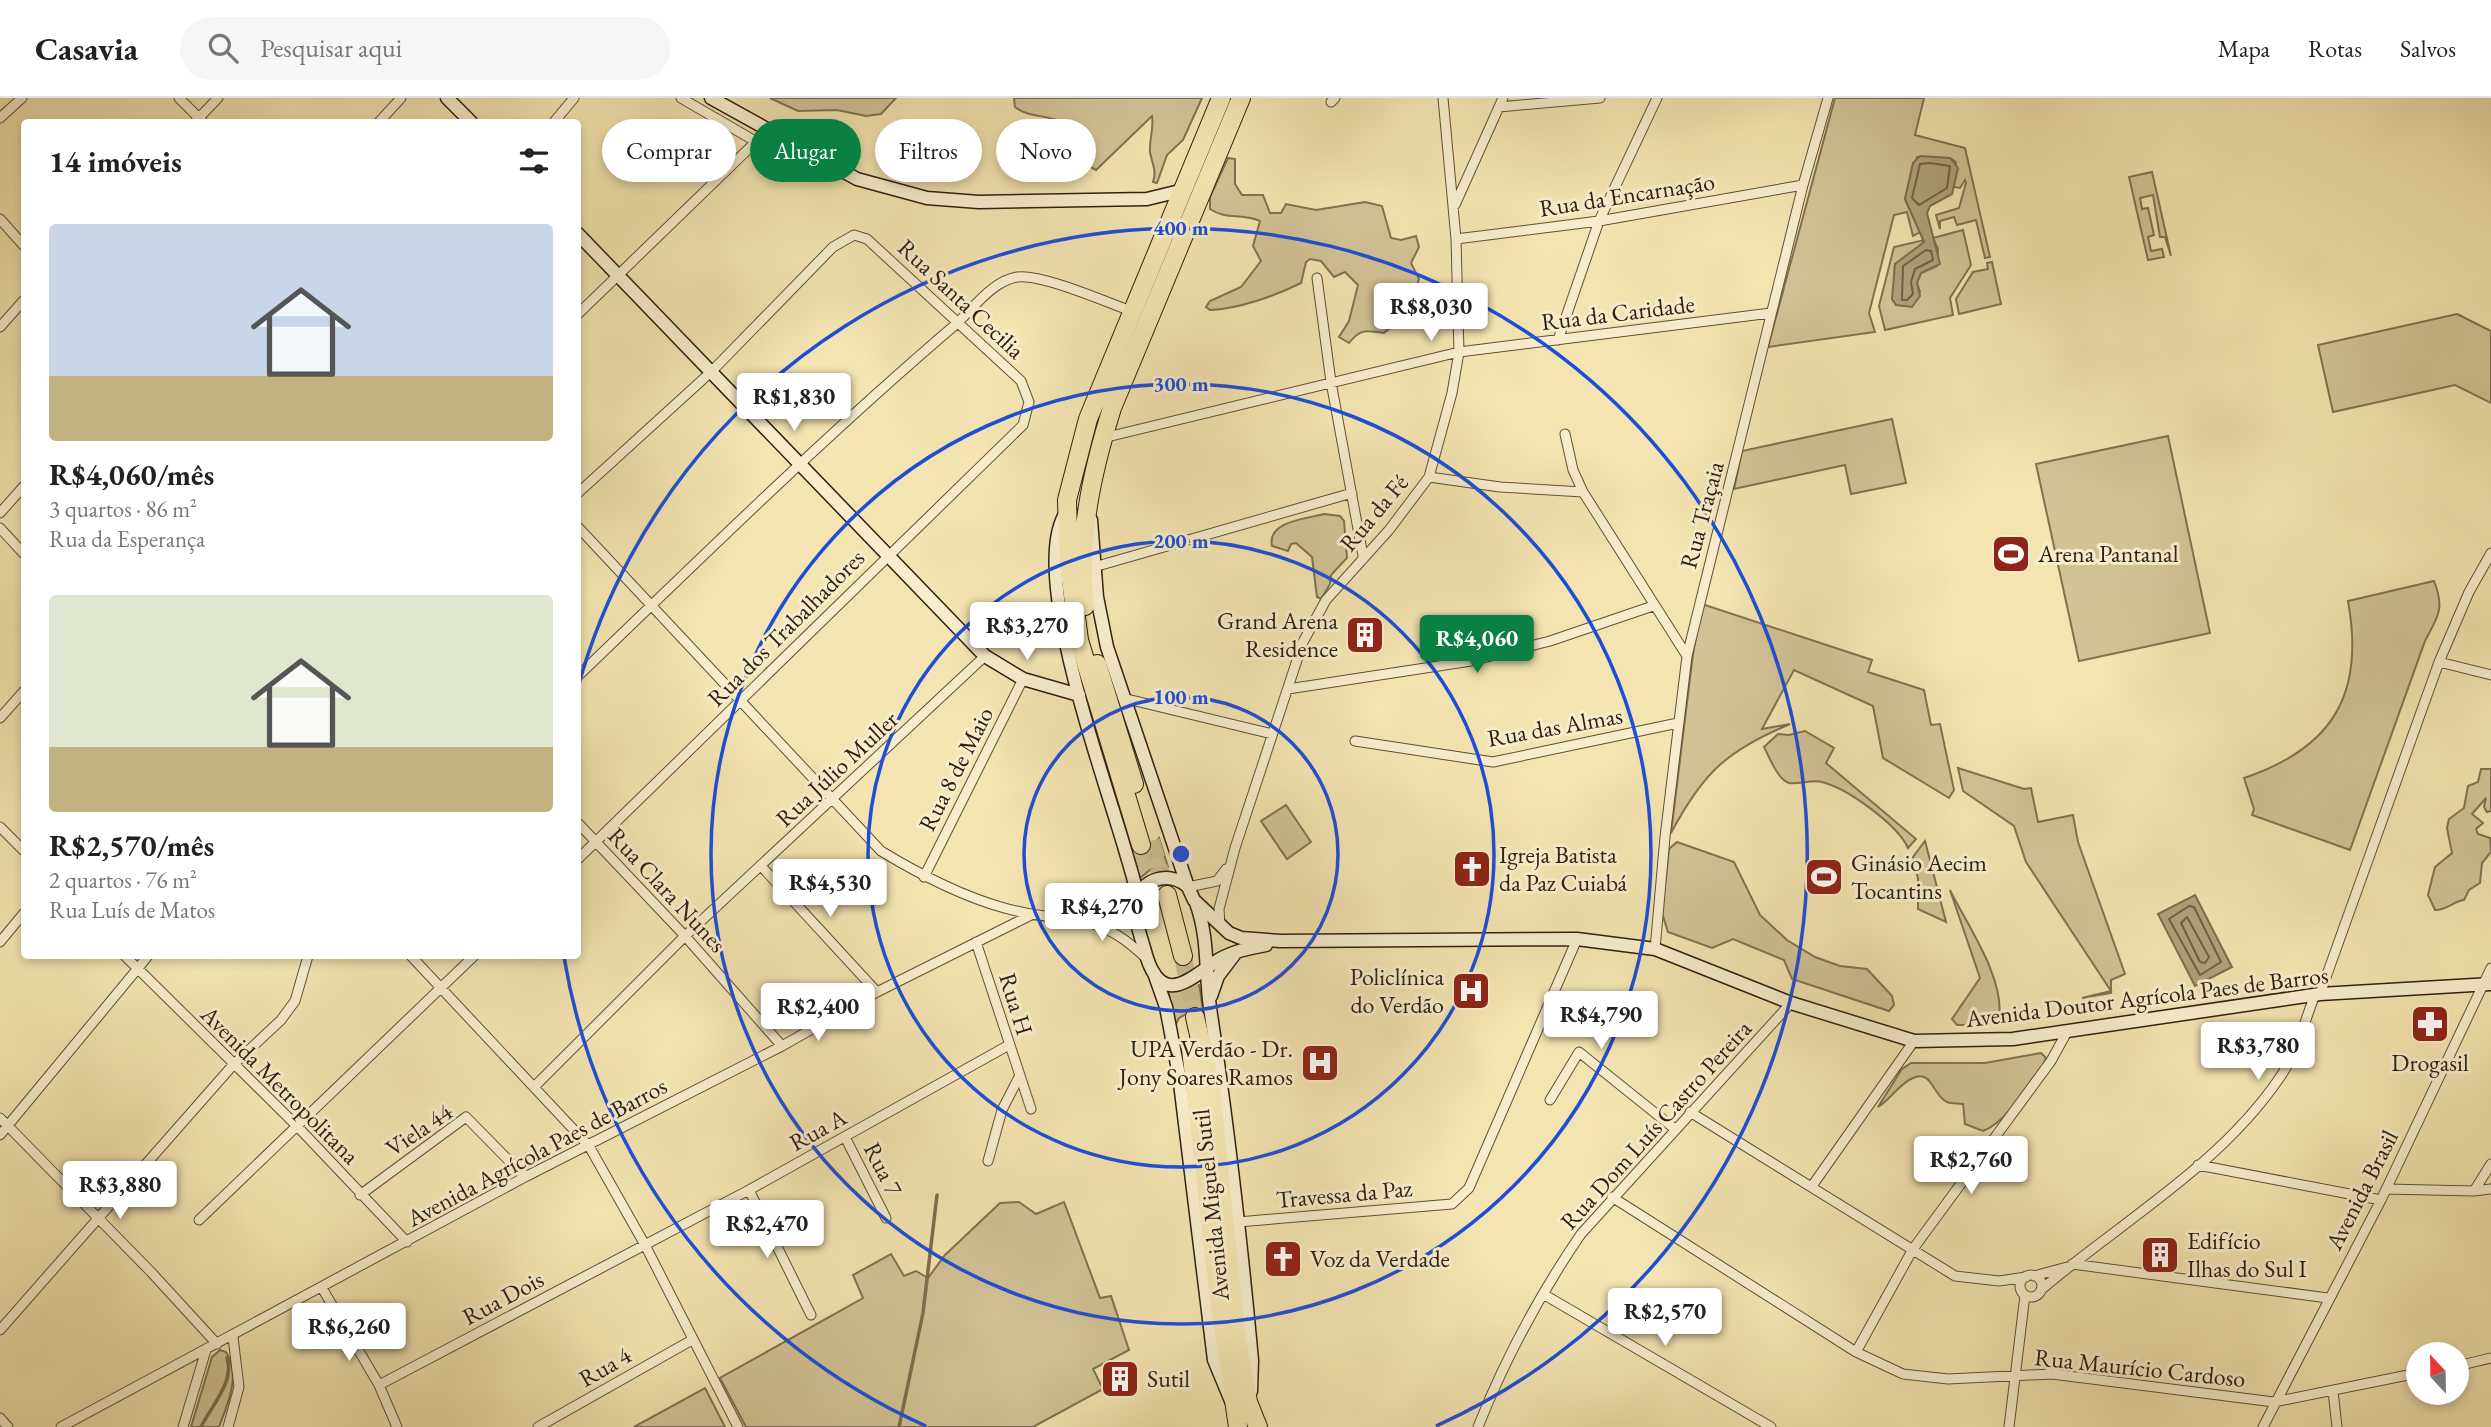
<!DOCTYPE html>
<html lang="pt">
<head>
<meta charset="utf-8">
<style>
  :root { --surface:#fff; --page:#f6f6f6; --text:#222; --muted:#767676; --line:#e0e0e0; --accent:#0b8043 }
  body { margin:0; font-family:"EB Garamond",serif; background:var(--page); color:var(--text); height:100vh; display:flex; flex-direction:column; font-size:26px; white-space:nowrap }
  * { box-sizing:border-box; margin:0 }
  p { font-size:23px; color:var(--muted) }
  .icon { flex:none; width:38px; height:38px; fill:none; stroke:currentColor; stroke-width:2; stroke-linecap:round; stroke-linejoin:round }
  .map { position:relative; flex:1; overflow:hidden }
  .panel { position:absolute; left:21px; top:21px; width:560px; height:840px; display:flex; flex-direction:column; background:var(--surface); border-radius:7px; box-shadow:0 4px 10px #0003 }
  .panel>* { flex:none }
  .top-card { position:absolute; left:602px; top:21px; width:665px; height:63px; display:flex; gap:14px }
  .needle { width:46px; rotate:338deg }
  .tools { position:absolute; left:2406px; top:1244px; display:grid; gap:14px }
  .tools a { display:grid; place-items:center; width:63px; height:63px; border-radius:50%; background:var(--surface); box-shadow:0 4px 10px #0003; font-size:35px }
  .price { position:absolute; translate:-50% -60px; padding:0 16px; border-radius:7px; background:#fff; color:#222; font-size:23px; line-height:46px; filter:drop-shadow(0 2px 4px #0008) }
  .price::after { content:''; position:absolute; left:50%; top:42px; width:21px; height:16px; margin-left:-10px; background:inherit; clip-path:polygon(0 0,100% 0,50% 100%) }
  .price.active { background:var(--accent); color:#fff }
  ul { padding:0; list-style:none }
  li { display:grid; align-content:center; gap:14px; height:371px; padding:0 28px }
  li span { display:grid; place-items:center; height:217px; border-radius:7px; color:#555 }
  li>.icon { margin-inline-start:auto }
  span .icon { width:126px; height:126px; fill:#fffc; stroke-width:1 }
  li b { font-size:30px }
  h2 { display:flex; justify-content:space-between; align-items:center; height:84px; padding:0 28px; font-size:30px }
  .chip { padding:0 24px; border-radius:32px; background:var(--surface); box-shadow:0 4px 10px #0003; font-size:24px; line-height:63px }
  .chip.active { background:var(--accent); color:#fff }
  header { display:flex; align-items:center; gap:42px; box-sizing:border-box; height:98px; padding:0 35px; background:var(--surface); border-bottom:2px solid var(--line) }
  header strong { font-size:33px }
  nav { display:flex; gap:38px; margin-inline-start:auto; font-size:24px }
  .search { width:490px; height:63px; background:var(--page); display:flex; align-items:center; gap:18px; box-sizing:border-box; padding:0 24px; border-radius:38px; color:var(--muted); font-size:26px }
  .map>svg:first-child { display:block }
</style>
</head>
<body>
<header>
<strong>Casavia</strong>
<div class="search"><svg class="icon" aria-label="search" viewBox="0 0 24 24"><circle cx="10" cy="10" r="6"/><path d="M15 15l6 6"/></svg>Pesquisar aqui</div>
<nav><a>Mapa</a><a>Rotas</a><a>Salvos</a></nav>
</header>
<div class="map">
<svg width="2491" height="1329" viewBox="0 0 2491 1329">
  <rect width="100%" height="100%" fill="#f3e4b1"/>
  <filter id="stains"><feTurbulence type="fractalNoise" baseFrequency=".00286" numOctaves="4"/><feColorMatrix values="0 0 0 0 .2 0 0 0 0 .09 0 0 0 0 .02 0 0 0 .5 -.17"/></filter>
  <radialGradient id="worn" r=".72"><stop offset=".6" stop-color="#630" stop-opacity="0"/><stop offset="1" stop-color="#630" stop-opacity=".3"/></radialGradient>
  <path fill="#d2c396" stroke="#807253" stroke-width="2" d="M770,0H896L881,16L866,18L837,12L798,13Z
    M1014,0H1202L1183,42L1167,57L1157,85L1153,84C1157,72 1152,66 1150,54C1149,42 1154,31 1152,18L1096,72C1080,66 1075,41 1065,28C1056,16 1029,21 1015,9Z
    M1835,0H1924L1915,37L1965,50L1990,159L1985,160L1976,122L1957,127L1954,119L1940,123V131L1936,117L1959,110L1966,85L1965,82L1960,90L1954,89L1956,64L1950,60L1917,59L1905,101L1920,134L1913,138L1907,114L1894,117L1869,215L1875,234L1768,249Z
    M1228,60L1235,61V86L1242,97H1263L1270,115H1281L1286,106L1316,112L1365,104L1382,108L1391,140L1401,142L1416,138L1419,149L1411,165L1419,181L1413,199L1412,221L1394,217L1391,229L1384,235C1366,232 1360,231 1349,245L1339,239L1349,223L1358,187L1345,174L1334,179L1321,163L1310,161L1306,164L1301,185C1275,198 1238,211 1210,212L1206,209L1210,203L1241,189L1261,163L1253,148L1260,123C1242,115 1226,122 1210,111V99Z
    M2152,74L2171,158L2165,139H2160L2153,97L2140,100L2142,111L2148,110L2154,137L2148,139L2151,153L2162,151L2164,159L2148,162L2129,79Z
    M1963,132L1971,167L1950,200L1953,217L1885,232L1879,208L1894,149L1924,142L1923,146L1895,166L1893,203L1913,206L1920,194L1917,185L1921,175L1937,168L1938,151L1933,140Z
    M1992,164L2001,206L1959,216L1956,201L1973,174L1988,171L1987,165Z
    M2457,216L2491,233V305L2455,287L2333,314L2318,247Z
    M1892,321L1906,385L1851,396L1845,367L1734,391L1742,353Z
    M2168,338L2210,535L2079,563L2036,366Z
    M1324,416L1340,418L1344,423L1347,460L1331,477L1330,486L1321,501L1317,499L1312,459L1296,445L1291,446L1288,453L1272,448C1267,423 1306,421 1324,416Z
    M2434,483C2445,511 2438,518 2425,543L2350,752L2252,717L2254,711L2244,680C2333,650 2365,596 2348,503Z
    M1702,506L1872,562L1868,574L1924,592L1931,627L1940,626L1954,692L1949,700L1883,660L1873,608L1794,572L1762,631L1790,626C1726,654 1704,673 1671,735L1693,556Z
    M1805,633L1834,650L1826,665L1916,741L1908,750C1898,727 1847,690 1822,684C1811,681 1799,687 1789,685C1777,681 1769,658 1764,649L1778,636L1789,637Z
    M1958,670L2024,691L2031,690L2038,724L2073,717L2078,744L2125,876L2111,882V895L2082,900L2111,893L2026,764L2014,728L1963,693Z
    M2481,671H2491V713L2487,714L2484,709L2486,700L2472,716L2483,725L2476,731L2478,736L2490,740L2491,754L2482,765L2480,785L2469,792L2464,802C2453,803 2448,812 2435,812L2428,797L2435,769L2452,755L2447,730L2449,721L2464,710L2468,688L2478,684Z
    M1286,707L1311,744L1287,761L1261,723Z
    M1159,740L1168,769L1150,772L1140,780L1130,748L1135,752H1149Z
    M1925,743L1946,824L1918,811V781L1913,759Z
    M1677,744L1734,764L1760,817L1787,842L1815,859L1840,868L1867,871L1892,898L1894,907L1889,913L1792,881L1784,862L1733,841L1712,850L1668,834L1662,815L1669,751Z
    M1950,792C1967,827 2005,880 1999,920L1978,927H1957L1952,921L1980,880Z
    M1199,887L1205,923L1188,915L1179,920L1175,928L1168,892L1183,893Z
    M2041,955L2046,960L2043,967C2027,988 2008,1023 1983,1033L1965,1026L1963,1006C1958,1005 1951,1006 1947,1004C1933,998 1932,971 1913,980C1900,985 1891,1001 1878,1009L1902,971L1911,965H1985Z
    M1019,1104L1036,1116L1064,1104L1100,1200L1111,1198L1129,1252L1093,1271L1103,1291L1033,1329H746L720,1280L863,1200L853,1177L891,1156L904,1178L916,1173L928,1180L945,1157L1000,1105Z
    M220,1252L226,1254C241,1277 228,1305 219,1329H191L212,1259Z
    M705,1290L725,1329H634Z"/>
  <path fill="#b0a17a" stroke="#7c6d50" stroke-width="2" d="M1920,58L1950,60L1958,70L1952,96L1930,108L1927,115L1940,166L1921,175L1917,185L1920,198L1912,209L1896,207L1892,201L1895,166L1924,144L1905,101L1913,65Z
    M2195,797L2232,869L2195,888L2158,816Z"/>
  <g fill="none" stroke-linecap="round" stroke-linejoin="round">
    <path stroke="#6f6045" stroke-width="2" d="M1930,65L1950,68L1947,90L1919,107L1912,100L1920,66Z
      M1926,152L1931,153L1933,162L1915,171L1911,184L1913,196L1907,202H1902L1903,168Z
      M2189,808L2194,809L2221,864L2200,877L2169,821Z
      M2187,819L2209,859L2205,865L2200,864L2181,825Z"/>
    <path stroke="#7c6d50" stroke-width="3.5" d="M201,1329C211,1308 235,1284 227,1260
      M899,1329L923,1215L937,1097"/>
    <path stroke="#ccbd91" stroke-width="18" stroke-dasharray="18 9" stroke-linecap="butt" d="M1151,743L1167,797
      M1183,858L1195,919"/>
    <defs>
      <path id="street" d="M179,0L203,24
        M681,0L755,43
        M1331,4L1335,0
        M1499,9L1600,0
        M0,20L22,0
        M195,24L218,0
        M379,24L401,0
        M554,24L574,0
        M1455,107L1503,0
        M0,121L24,148
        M1456,141L1599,123L1803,87
        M1317,180L1331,284L1363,458
        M578,216L767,33
        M0,229L24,202
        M1558,242L1599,123L1657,0
        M1565,336L1573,372L1583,394L1687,558
        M1103,340L1459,254L1771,215
        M1429,379L1500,389L1583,394
        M578,395L712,273L833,149L854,137L867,141L1021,283L1029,304L1023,327L578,761
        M0,415L24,388
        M578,429L881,753C955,798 1049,841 1135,808
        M0,430L24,456
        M1094,469L1352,395
        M2439,564L2491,577
        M578,578C702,459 825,338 955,227C973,211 992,183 1017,179C1041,175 1108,205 1134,214
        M1288,591L1471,563L1550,543L1653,508
        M1123,600L1272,636
        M0,620L24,593
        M1355,643L1493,664L1678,625
        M578,725L685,838L782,948
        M0,729L24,753
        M762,769L877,894
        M924,779L1023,581
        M1188,789L1217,783L1226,771
        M1082,823C1109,829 1126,841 1147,861
        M1220,827L1219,811L1235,750L1303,544L1326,502L1389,432L1429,379L1452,295L1459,254L1456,141L1443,0
        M0,844L24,815
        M976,844L1031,1011
        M1655,851L1665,739L1687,558L1803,87L1828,0
        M125,858L296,1027L407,1144
        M411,858L589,1048L645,1147L738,1329
        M2320,896L2439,564L2469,494L2491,455
        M535,988L685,838L985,558
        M1550,1002L1579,954L1675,1031
        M1690,1014L1955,1178L1999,1183L2026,1179
        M0,1020L151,1174L217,1246
        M0,1037L148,858
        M845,1039L886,1120
        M988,1063L1002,1012L1019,979
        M2198,1067L2381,1102
        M1812,1088L1914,943
        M2386,1091L2474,1093L2491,1091
        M749,1092L811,1217
        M2474,1093L2491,1066
        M360,1097L466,1019L525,1079
        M1612,1099L1856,1254L1903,1276L1948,1281L2052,1276L2274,1304L2418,1275
        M199,1122L474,858
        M1238,1124L1452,1106L1469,1090L1577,841
        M2072,1166L2328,1200
        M2020 1188a11 11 0 1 1 22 0a11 11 0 1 1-22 0Z
        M2034,1178L2067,1169
        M322,1190L379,1287L397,1329
        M2042,1191C2121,1124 2219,1068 2278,982C2295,959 2304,926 2314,899
        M1543,1196L1771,1329
        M0,1232L233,967L281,922L295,903L308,858
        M1856,1254L1913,1151L2051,963L2068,932
        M2457,1268L2491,1260
        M379,1287L749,1092L1009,947
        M2333,1293L2337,1329
        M0,1320L8,1329
        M61,1329L525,1079L782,948L877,894L1033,816
        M183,1329L206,1252
        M228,1329L239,1289L233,1239
        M538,1329L692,1242
        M1478,1329C1505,1261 1540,1196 1581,1136L1791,905
        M2009,1329L2025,1197
        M2263,1329L2381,1102L2491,870"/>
      <path id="secondary" d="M447,0L471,24
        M711,0L857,81L927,100L979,104L1147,101L1184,92
        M578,136L985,558L1023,581L1079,597
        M1064,418C1027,487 1120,717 1138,799
        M1091,422L1097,499L1107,549L1188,789L1194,802L1229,835L1241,840L1280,843L1577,841L1655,851L1791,905L1914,943L2013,941L2320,896L2491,886
        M1187,788C1170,773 1141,780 1136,804C1133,820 1142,841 1146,857C1163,913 1193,877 1220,861C1234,853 1250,850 1266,847
        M1196,805C1209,840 1205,875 1210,910C1228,1028 1241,1143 1252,1262L1251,1293
        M1154,875L1166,909L1179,977L1214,1262L1231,1303
        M1211,898L1218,878L1234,857"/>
      <path id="highway" d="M1085,508C1077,440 1092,374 1112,310L1241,0
        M1097,566L1134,686
        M1141,747L1079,542L1069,467L1067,402L1088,321L1221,0
        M1167,797L1183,858
        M1195,919L1211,990L1236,1236L1248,1304L1258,1329
        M1191,951L1218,1194L1238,1329"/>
    </defs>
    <use href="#street" stroke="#5f5138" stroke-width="11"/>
    <use href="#secondary" stroke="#2e2010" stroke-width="15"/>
    <use href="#highway" stroke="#2e2010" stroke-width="20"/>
    <use href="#street" stroke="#f7edcc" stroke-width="9"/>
    <use href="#secondary" stroke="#f7edcc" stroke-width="12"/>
    <use href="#highway" stroke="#f3e4b1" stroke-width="18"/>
  </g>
  <g fill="none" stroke="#1d4ed8" stroke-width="3.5">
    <circle cx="1181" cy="756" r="157"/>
    <circle cx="1181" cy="756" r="313"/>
    <circle cx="1181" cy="756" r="470"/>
    <path d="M926 1328A626 626 0 0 1 564 859M578 589A626 626 0 1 1 1436 1328"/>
  </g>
  <defs>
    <symbol id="stadium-square" viewBox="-11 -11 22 22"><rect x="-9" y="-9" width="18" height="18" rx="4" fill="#8f2418" stroke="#f7edcc"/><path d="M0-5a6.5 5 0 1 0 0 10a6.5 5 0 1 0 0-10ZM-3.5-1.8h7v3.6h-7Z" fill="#fff"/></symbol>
    <symbol id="building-square" viewBox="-11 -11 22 22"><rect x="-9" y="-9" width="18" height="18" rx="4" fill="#8f2418" stroke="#f7edcc"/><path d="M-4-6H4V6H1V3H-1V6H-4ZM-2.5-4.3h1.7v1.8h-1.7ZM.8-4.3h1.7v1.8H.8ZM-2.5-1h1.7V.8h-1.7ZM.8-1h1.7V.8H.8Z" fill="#fff"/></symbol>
    <symbol id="church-square" viewBox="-11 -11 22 22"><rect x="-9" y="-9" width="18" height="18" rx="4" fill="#8f2418" stroke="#f7edcc"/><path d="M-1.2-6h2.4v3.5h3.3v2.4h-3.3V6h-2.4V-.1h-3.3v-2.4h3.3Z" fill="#fff"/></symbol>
    <symbol id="hospital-square" viewBox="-11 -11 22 22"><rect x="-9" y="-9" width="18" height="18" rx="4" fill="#8f2418" stroke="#f7edcc"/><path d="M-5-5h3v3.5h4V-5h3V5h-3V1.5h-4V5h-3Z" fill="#fff"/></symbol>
    <symbol id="pharmacy-square" viewBox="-11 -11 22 22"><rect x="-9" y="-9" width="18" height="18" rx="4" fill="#8f2418" stroke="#f7edcc"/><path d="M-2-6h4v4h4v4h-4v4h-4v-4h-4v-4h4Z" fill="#fff"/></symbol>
  </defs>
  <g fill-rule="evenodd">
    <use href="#stadium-square" x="1989" y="434" width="44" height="44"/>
    <use href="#building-square" x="1343" y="515" width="44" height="44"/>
    <use href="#church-square" x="1450" y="749" width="44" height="44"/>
    <use href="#stadium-square" x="1802" y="757" width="44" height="44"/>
    <use href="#hospital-square" x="1449" y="871" width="44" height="44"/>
    <use href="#pharmacy-square" x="2408" y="904" width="44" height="44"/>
    <use href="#hospital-square" x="1298" y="943" width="44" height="44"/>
    <use href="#building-square" x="2138" y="1135" width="44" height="44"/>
    <use href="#church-square" x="1261" y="1139" width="44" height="44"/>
    <use href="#building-square" x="1098" y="1259" width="44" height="44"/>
  </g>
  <g text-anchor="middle" stroke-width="6" stroke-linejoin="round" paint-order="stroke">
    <g font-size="24" fill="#2e2010" stroke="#f7edcc">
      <text transform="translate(1627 97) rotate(-9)" y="8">Rua da Encarnação</text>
      <text transform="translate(961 201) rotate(43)" y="8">Rua Santa Cecilia</text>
      <text transform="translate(1618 215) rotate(-7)" y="8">Rua da Caridade</text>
      <text transform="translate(1374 415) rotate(-50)" y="8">Rua da Fé</text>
      <text transform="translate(1702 417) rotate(-75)" y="8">Rua Traçaia</text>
      <text transform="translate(786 530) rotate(-45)" y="8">Rua dos Trabalhadores</text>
      <text transform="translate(1555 629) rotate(-10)" y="8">Rua das Almas</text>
      <text transform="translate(837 671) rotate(-43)" y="8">Rua Júlio Muller</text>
      <text transform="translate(956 671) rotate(-63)" y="8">Rua 8 de Maio</text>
      <text transform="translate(667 792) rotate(47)" y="8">Rua Clara Nunes</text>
      <text transform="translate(2147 899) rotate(-7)" y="8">Avenida Doutor Agrícola Paes de Barros</text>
      <text transform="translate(1016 906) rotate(73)" y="8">Rua H</text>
      <text transform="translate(280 987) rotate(45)" y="8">Avenida Metropolitana</text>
      <text transform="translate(1656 1027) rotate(-48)" y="8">Rua Dom Luís Castro Pereira</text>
      <text transform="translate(419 1032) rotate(-34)" y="8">Viela 44</text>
      <text transform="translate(818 1032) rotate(-29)" y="8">Rua A</text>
      <text transform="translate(537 1054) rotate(-28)" y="8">Avenida Agrícola Paes de Barros</text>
      <text transform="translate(883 1071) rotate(63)" y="8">Rua 7</text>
      <text transform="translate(2362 1092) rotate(-63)" y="8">Avenida Brasil</text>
      <text transform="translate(1344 1096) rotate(-5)" y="8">Travessa da Paz</text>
      <text transform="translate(1211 1107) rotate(-96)" y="8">Avenida Miguel Sutil</text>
      <text transform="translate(503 1200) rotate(-28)" y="8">Rua Dois</text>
      <text transform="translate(605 1269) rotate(-30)" y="8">Rua 4</text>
      <text transform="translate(2140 1270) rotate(6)" y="8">Rua Maurício Cardoso</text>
    </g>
    <g font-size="24" fill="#2e2010" stroke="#f7edcc" text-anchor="start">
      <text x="2038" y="464">Arena Pantanal</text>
      <text x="1338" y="531" text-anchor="end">Grand Arena<tspan x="1338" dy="28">Residence</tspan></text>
      <text x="1499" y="765">Igreja Batista<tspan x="1499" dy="28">da Paz Cuiabá</tspan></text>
      <text x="1851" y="773">Ginásio Aecim<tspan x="1851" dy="28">Tocantins</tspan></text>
      <text x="1444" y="887" text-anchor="end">Policlínica<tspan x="1444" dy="28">do Verdão</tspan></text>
      <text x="1293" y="959" text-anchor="end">UPA Verdão - Dr.<tspan x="1293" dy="28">Jony Soares Ramos</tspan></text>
      <text x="2430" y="973" text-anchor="middle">Drogasil</text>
      <text x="2187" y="1151">Edifício<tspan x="2187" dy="28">Ilhas do Sul I</tspan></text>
      <text x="1310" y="1169">Voz da Verdade</text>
      <text x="1147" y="1289">Sutil</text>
    </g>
  </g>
  <circle cx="1181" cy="756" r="10" fill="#1d4ed8" stroke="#f7edcc" stroke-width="3.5"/>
  <g font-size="21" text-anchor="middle" font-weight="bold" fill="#1d4ed8" stroke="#f7edcc" stroke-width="6" stroke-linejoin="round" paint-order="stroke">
    <text x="1181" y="137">400 m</text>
    <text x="1181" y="293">300 m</text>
    <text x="1181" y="450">200 m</text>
    <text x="1181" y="606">100 m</text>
  </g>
  <rect width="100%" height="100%" filter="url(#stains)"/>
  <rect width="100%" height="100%" fill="url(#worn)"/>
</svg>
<div class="tools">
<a><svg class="needle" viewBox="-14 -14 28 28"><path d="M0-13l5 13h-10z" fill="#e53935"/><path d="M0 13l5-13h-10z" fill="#767676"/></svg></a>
</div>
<b class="price" style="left:1431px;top:245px">R$8,030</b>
<b class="price" style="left:794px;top:335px">R$1,830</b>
<b class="price" style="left:1027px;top:564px">R$3,270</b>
<b class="price active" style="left:1477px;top:577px">R$4,060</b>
<b class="price" style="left:830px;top:821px">R$4,530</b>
<b class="price" style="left:1102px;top:845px">R$4,270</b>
<b class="price" style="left:818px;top:945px">R$2,400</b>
<b class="price" style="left:1601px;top:953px">R$4,790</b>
<b class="price" style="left:2258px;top:984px">R$3,780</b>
<b class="price" style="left:1971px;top:1098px">R$2,760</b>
<b class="price" style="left:120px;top:1123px">R$3,880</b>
<b class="price" style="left:767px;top:1162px">R$2,470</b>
<b class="price" style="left:1665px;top:1250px">R$2,570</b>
<b class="price" style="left:349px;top:1265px">R$6,260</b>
<div class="top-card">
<a class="chip">Comprar</a>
<a class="chip active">Alugar</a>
<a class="chip">Filtros</a>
<a class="chip">Novo</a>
</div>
<section class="panel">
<h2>14 imóveis<svg class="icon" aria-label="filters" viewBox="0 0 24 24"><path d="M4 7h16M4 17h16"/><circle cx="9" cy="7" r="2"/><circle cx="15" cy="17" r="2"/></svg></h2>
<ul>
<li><span style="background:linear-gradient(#c9d6e8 70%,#c2b280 0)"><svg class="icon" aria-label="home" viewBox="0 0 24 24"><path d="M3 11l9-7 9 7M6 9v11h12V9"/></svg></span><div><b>R$4,060/mês</b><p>3 quartos · 86 m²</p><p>Rua da Esperança</p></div></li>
<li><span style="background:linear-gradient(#dfe7d0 70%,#c2b280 0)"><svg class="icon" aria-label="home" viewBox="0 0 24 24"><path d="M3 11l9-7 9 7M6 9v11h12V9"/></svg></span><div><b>R$2,570/mês</b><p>2 quartos · 76 m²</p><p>Rua Luís de Matos</p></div></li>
</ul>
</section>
</div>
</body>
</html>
